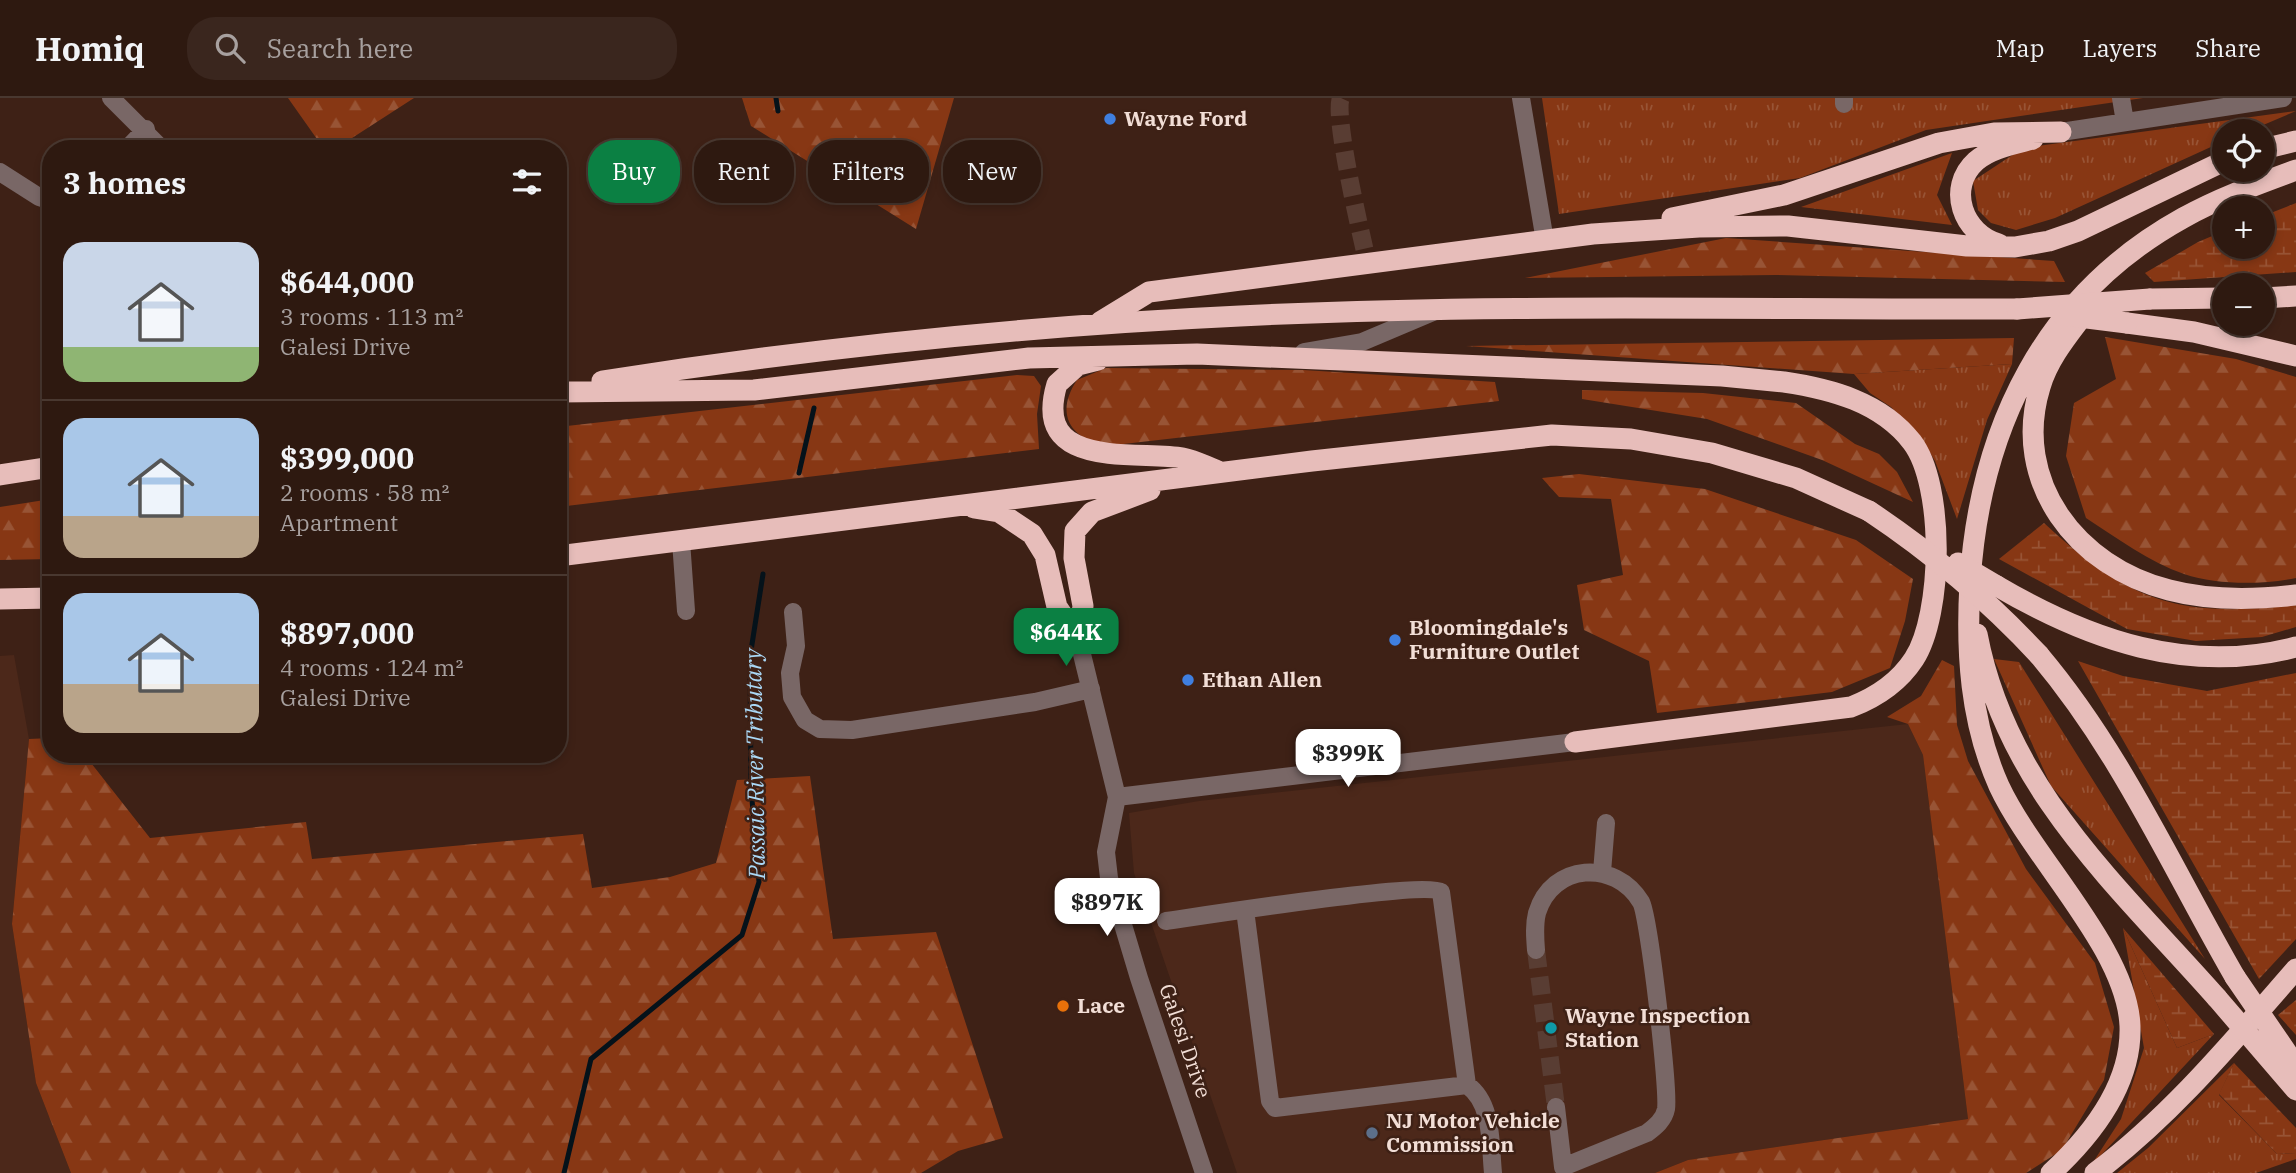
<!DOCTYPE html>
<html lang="en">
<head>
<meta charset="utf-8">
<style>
  :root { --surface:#2e1910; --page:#3a261e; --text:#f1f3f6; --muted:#a7a09f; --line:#493830; --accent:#0b8043 }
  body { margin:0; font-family:"IBM Plex Serif",serif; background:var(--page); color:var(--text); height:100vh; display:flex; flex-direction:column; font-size:26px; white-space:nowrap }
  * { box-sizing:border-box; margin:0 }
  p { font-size:23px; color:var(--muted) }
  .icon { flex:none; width:38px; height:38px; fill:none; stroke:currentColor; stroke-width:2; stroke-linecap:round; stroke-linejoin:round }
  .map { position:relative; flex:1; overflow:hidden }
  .details { position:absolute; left:42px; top:42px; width:525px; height:623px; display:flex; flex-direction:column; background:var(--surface); border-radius:28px; box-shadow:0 4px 10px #0003,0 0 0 2px var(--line) }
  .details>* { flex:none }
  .top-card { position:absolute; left:588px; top:42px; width:665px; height:63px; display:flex; gap:14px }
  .controls { position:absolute; left:2212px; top:21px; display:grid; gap:14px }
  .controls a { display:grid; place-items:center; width:63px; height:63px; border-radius:50%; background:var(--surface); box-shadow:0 4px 10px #0003,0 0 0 2px var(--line); font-size:35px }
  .price { position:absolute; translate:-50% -60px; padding:0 16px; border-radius:14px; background:#fff; color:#222; font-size:23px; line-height:46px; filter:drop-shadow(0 2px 4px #0008) }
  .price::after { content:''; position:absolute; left:50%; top:42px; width:21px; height:16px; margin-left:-10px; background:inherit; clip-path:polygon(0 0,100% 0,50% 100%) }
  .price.selected { background:var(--accent); color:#fff }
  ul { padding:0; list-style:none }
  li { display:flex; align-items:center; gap:21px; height:175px; padding:0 21px }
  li+li { border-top:2px solid var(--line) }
  li span { display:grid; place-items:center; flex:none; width:196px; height:140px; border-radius:21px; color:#555 }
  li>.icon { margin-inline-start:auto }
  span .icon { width:84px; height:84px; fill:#fffc; stroke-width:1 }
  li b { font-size:30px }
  h2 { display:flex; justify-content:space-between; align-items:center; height:84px; padding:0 21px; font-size:30px }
  .tag { padding:0 24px; border-radius:28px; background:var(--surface); box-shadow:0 4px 10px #0003,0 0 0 2px var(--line); font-size:24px; line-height:63px }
  .tag.selected { background:var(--accent); color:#fff }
  header { display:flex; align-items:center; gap:42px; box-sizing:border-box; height:98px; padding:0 35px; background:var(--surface); border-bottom:2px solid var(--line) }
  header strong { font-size:33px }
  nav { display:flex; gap:38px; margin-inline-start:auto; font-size:24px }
  .search { width:490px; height:63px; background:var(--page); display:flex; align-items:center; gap:18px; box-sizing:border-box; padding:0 24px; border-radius:28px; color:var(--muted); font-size:26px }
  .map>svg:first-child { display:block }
</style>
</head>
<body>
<header>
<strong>Homiq</strong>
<div class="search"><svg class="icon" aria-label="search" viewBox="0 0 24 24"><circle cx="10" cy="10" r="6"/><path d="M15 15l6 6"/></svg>Search here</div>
<nav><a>Map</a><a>Layers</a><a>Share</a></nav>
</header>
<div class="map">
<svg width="2296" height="1075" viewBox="0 0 2296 1075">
  <defs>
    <pattern id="grass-tufts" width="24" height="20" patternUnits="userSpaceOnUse" patternTransform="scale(1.75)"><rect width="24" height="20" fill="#873714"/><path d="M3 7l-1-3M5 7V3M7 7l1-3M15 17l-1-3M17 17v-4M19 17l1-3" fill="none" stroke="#985435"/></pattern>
    <pattern id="forest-firs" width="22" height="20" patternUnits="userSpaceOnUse" patternTransform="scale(1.75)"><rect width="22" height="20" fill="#873714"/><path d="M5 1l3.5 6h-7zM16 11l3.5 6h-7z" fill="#985435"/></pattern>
    <pattern id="wetland-marsh" width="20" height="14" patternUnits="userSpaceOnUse" patternTransform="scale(1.75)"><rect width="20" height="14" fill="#873714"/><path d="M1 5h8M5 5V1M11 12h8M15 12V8" fill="none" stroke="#985435"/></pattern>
  </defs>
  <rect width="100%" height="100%" fill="#3e2116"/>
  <path fill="#4c281a" d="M14,557L29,641L12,826L36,985L71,1075H0V558Z
    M1908,626L1923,657L1968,1021L1688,1062L1655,1075H1237L1134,775L1129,715L1199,703Z"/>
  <path fill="url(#grass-tufts)" d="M1542,0H2143L1926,32L1800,80L1559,116Z
    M2296,13L2249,33H2224V43L2055,120L2016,132L1991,125L1978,112L1973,83L2023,50Z
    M1952,55L1937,97L1952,127L1801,109Z
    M2012,266L1987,322L1957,421L1935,363L1923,343L1891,309L1870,295L1854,276Z
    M1994,561L2019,564L2205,861L2051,688Z
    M2123,830L2177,950L2214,936L2090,1069L2121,1021L2144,950Z
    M2234,965L2219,997L2277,1056L2296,1055V1061L2256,1075H2117L2148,1050Z"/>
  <path fill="url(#forest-firs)" d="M288,0H414L335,51H324Z
    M742,0H954L916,131L751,28Z
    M1726,140L2054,163L2065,184L1775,177L1525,180Z
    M2105,239L2236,261L2296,279V480C2262,487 2217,487 2184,476C2149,464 2117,440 2086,420L2066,358L2074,305L2116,281Z
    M2014,240L2012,266L1854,276L1466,248Z
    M1106,270L1303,272L1495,284L1499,303L1106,348C1069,340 1055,315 1077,282Z
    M1017,277L1034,278L1041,288L1037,316L1039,351L558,409V329Z
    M1582,292L1703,295L1796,305L1855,346L1879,356L1897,374L1913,404L1822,362L1707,321L1582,301Z
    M1579,376L1705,391L1856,442L1913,481L1905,523L1890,570L1832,594L1657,615L1649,563L1584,532L1577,487L1623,477L1611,401L1559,399L1542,380Z
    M51,401V461L0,462V409Z
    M1942,562L1954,568L1957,627L1968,663L2026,771L2095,865L2114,929L2104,982L2062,1052L2026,1075H1655L1688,1062L1968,1021L1923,657L1908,626L1887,619L1921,598Z
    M51,640V656H84L150,740L306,724L312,761L583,736L592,790L670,779L716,765L737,682L810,678L833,841L936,834L1003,1040L958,1053L921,1075H71L36,985L12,826L29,641Z"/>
  <path fill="url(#wetland-marsh)" d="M2296,105V174L2154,184L2145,175L2198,144L2224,133V149H2263V118Z
    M2044,425C2130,505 2180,520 2296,507V529L2262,539L2196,543L2127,531L1999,461Z
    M2078,563L2123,578L2207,593L2296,575V841L2259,881Z
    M2123,830L2214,936L2177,950Z
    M2296,902V937L2278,917Z
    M2234,965L2296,1030V1055L2277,1056L2219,996Z"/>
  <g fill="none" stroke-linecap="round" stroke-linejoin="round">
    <path stroke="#05121a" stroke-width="5" d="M776,0L778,13
      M799,375L814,310
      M564,1075L591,961L742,837L759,784L751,690L750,559L763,476"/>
    <path stroke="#593d33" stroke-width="18" stroke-dasharray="18 9" stroke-linecap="butt" d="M1341,0C1333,17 1362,141 1368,166
      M1536,852L1556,1009"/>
    <path stroke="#796766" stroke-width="18" d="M111,0L162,51
      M1521,0L1545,143
      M2121,0L2125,24
      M1844,6V0
      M2061,34L2283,0
      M127,51L146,31
      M0,74L39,99L51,103
      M1304,254L1362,244L1433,214
      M681,443L686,513
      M793,514L796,548L790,575L792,599L805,622L820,631L852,632L1035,604L1091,591
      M1078,540L1117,699L1106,754L1109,780L1139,880L1204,1075
      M1117,699L1575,644
      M1602,774L1606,725
      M1245,812L1270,1003L1275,1010L1467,987
      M1166,823C1201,818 1425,783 1441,794L1467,987C1493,1005 1490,1045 1493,1075
      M1536,852C1535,839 1534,827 1537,815C1552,765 1615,761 1641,804C1649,818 1669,992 1666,1011C1664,1022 1655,1029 1647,1035L1563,1069L1556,1009"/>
    <path stroke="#e7bdba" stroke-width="21" d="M2263,51L2296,43
      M1672,120L1784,97L1939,45L1994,35L2061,34
      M1999,146C1963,136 1946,90 1976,63C1991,50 2014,46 2033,41
      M2263,200L2296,198
      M2150,201L2224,200
      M2090,208C2072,233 2049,258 2040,289C2011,384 2077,469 2169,492C2211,503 2254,502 2296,497
      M1100,224L1149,194L1593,136L1699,129L1788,128L1967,148L2015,149L2049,143L2078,133L2224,63
      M2127,225L2194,234L2296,258
      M1098,262L1078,267L1057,286C1031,373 1136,352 1183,360C1195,362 1207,369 1218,373
      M602,283C813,250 1026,228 1240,218C1498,205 1758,212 2017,211
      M558,294L754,292L1029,260L1197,256L1722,278L1784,284C1831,291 1881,304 1912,344C1945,387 1943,516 1914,561C1899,584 1877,599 1851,609L1575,644
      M0,377L51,369
      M974,410L999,414L1032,436L1045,457L1057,509L1078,540
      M558,458L1312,363L1552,337L1631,341L1712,355L1796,380L1869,413
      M1997,488C2089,542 2188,577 2296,549
      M0,501L51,500
      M1977,536C2006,690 2118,788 2217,900
      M1078,540L1083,508L1074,460L1075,433L1092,414L1150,392
      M2039,557C2121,654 2172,770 2235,879
      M2051,1075C2091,1038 2132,986 2130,928C2127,851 2033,761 1999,688C1970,623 1966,554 1970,484C1980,329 2044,197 2183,120C2219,100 2258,86 2296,72
      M2095,1075C2172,1017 2233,943 2296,871"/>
    <path stroke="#e7bdba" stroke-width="21" d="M2017,211L2150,201
      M2063,217L2127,225
      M1869,413C1932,455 1988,502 2039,557
      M1958,465L1997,488
      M2235,879L2296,968
      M2217,900L2296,992"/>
  </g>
  <g fill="#3f7fe0" stroke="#3e2116" stroke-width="2.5">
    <circle cx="1110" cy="21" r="7"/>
    <circle cx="1395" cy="542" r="7"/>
    <circle cx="1188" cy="582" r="7"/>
  </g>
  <circle fill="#e8710a" stroke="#3e2116" stroke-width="2.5" cx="1063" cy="908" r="7"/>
  <circle fill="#0f9aa8" stroke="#3e2116" stroke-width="2.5" cx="1551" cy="930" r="7"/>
  <circle fill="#5c6f8a" stroke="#3e2116" stroke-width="2.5" cx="1372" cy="1035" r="7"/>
  <g text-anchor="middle" stroke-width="5" stroke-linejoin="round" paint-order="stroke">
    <g font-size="21" font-weight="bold" fill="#f2ded6" stroke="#3e2116" text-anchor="start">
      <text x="1124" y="28">Wayne Ford</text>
      <text x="1409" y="537">Bloomingdale's<tspan x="1409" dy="24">Furniture Outlet</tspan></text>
      <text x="1202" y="589">Ethan Allen</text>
      <text x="1077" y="915">Lace</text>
      <text x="1565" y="925">Wayne Inspection<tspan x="1565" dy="24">Station</tspan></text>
      <text x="1386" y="1030">NJ Motor Vehicle<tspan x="1386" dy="24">Commission</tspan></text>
    </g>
    <g font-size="21" fill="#f2ded6" stroke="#3e2116">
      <text transform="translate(1185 943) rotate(71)" y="7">Galesi Drive</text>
    </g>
    <g font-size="23" font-style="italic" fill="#aad8f6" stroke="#3e2116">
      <text transform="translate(755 666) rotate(-91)" y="8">Passaic River Tributary</text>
    </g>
  </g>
</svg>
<div class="controls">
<a><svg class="icon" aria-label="locate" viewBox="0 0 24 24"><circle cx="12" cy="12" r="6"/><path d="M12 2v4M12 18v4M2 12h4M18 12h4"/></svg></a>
<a>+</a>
<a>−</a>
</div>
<b class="price selected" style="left:1066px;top:570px">$644K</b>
<b class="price" style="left:1348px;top:691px">$399K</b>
<b class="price" style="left:1107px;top:840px">$897K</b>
<div class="top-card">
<a class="tag selected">Buy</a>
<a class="tag">Rent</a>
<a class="tag">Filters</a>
<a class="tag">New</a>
</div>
<section class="details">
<h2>3 homes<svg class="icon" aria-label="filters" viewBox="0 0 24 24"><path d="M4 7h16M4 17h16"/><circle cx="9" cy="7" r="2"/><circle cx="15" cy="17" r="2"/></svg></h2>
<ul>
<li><span style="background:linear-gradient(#c9d6e8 75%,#8fb573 0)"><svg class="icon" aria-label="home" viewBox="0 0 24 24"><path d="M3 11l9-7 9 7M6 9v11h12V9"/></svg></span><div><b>$644,000</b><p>3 rooms · 113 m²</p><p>Galesi Drive</p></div></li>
<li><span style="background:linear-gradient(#a9c7e8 70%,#b9a48a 0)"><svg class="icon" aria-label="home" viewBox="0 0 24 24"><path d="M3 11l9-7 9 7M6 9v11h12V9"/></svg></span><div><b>$399,000</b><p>2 rooms · 58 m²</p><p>Apartment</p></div></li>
<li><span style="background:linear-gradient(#a9c7e8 65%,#b9a48a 0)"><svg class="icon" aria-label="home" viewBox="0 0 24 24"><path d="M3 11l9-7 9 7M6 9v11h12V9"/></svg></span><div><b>$897,000</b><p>4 rooms · 124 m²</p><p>Galesi Drive</p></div></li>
</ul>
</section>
</div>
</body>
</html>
